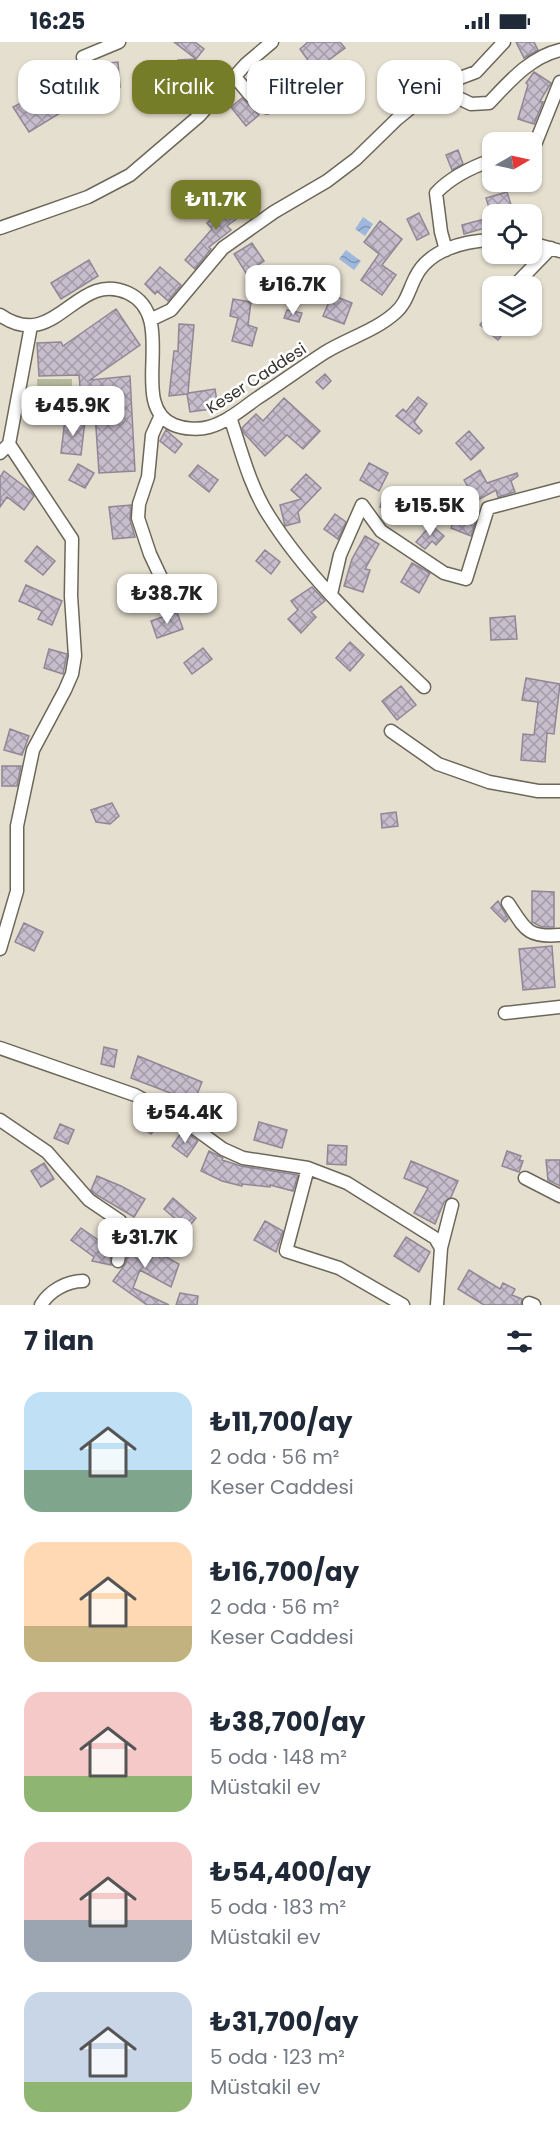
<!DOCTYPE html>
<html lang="tr">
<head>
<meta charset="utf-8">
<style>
  :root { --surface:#fff; --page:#f6f6f7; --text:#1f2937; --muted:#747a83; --accent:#757d28 }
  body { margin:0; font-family:Poppins,sans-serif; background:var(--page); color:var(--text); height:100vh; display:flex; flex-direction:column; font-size:22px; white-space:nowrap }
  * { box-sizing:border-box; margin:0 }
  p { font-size:20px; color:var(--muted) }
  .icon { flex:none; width:33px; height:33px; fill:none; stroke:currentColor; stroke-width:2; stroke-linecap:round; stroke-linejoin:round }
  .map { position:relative; height:1263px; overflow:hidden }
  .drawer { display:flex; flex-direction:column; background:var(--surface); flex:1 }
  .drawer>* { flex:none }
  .top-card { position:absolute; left:18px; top:18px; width:525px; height:54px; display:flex; gap:12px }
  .needle { width:39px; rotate:81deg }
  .tools { position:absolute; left:482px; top:90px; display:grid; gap:12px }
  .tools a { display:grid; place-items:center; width:60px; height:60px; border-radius:12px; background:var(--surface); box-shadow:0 2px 4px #0004; font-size:30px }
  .price { position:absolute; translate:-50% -51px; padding:0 14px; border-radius:12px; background:#fff; color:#222; font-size:20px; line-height:39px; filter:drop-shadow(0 2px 3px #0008) }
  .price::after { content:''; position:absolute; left:50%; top:36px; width:18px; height:14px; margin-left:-9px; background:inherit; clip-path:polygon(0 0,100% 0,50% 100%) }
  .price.active { background:var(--accent); color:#fff }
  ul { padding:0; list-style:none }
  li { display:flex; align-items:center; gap:18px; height:150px; padding:0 24px }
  li span { display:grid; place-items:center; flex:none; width:168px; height:120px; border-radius:18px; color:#555 }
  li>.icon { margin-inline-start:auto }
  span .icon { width:72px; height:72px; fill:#fffc; stroke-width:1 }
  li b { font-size:26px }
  h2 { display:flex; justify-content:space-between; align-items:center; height:72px; padding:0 24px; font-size:26px }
  .pill { padding:0 21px; border-radius:18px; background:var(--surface); box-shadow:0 2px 4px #0004; font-size:21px; line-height:54px }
  .pill.active { background:var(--accent); color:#fff }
  .status { display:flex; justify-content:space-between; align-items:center; height:42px; padding:0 30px; background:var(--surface); direction:ltr }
  .status svg { height:16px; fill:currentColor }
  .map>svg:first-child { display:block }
</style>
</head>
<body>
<div class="status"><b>16:25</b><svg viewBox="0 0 49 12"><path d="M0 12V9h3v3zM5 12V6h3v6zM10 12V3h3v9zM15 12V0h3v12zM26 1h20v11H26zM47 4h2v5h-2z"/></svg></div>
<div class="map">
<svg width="560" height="1263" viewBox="0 0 560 1263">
  <defs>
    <pattern id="water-waves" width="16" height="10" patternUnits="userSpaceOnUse" patternTransform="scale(1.5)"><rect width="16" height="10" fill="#9eb8dd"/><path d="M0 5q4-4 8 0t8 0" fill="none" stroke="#8296b4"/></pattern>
    <pattern id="building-cross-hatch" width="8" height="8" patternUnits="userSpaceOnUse" patternTransform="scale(1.5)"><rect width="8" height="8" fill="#c7becd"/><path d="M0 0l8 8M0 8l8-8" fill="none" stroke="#a29ba7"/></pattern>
  </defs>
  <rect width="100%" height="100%" fill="#e5dfcf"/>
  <path fill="#b6ba9d" d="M37,337H72V369L38,370Z"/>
  <path fill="url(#water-waves)" d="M363,175L373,182L365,194L355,187Z
    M346,208L361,219L354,228L339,217Z"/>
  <path fill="url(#building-cross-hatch)" stroke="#8f8795" stroke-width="1.5" d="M174,0H195L204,7L196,17Z
    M308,0H340L345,6L315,28L300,7Z
    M516,0H534L538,8L524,16Z
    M196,17L198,39L180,40L178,18Z
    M118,20L120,45L92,47L90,23Z
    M534,30L551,41L540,59L543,60L534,82L518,77L528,43L526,41Z
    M303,35L311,44L298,55L290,46Z
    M57,42L70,65L29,90L13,65Z
    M242,56L259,73L246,84L231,65Z
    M458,108L463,122L452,128L446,113Z
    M507,150L514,172H491L486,156Z
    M233,156L244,171L227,184L231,188L209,205L211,207L195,227L185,218L212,187L207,181L213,176L210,173Z
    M419,171L429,192L417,198L407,177Z
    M492,175V184L464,192L462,183Z
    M380,179L402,197L382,223L396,233L382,253L361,238L379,212L364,200Z
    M252,201L264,219L246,231L234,212Z
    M89,218L98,234L61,257L51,241Z
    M160,225L181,243L168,259L157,249L155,252L145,242Z
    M332,253L352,261L344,282L323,274Z
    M233,257L251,260L248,283L257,286L252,304L232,299L238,276L230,274Z
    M116,267L140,303L90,338L130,334L135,429L99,431L94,356H81L79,333L39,334L37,301L61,300L63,304Z
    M287,268L302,271L299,280L284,276Z
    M492,268V284H509L498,298L480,283Z
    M179,282L194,283L188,351L215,347L218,366L190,370L187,352L169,354L174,309H178Z
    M325,332L331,339L323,347L316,340Z
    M418,355L427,362L414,380L422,389L419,392L396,374L403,367L406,370Z
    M284,356L320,389L303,407L287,393L265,414L244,391L242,386L256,372L263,379Z
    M65,377L85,379L81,413L61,411Z
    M166,388L182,402L175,411L160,399Z
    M469,389L484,406L471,418L456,401Z
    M369,421L388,431L379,449L360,438Z
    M78,422L94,431L85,446L69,438Z
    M198,423L218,438L209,450L189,434Z
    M480,428L487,441L517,431L518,434L511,439L515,450L498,455L496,448L476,459L464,438Z
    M4,429L29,448L34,454L24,468L7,455L0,465V435Z
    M306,432L321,446L298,470L300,480L285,484L280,463L301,457L291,448Z
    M385,450L400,454L396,469L380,465Z
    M131,463L130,478L135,495L113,497L109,465Z
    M459,467L477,474L471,494L451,486Z
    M335,472L346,480L338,497L324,487Z
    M431,483L444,494L436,503L432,499L425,507L416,500Z
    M365,494L379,502L365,527L370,528L363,550L344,544L352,517Z
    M37,504L55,519L43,533L25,519Z
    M265,508L280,520L271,532L256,519Z
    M412,521L430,531L419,551L401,540Z
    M26,543L62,559L52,583L38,577L42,569L19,559Z
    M312,545L325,559L311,570L316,575L301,591L288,577L298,568L291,559Z
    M197,546L204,567L193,570L186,550Z
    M177,570L183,587L157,596L151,579Z
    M515,574L517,597L491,598L490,576Z
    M350,600L364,613L350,629L336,616Z
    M203,606L212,617L192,632L184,621Z
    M49,607L67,612L63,632L44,626Z
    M526,636L560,642L554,692L547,691L545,720L521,718L523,692L534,693L538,660L522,658Z
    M401,644L416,663L397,678L382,659Z
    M10,687L29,694L22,713L4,708Z
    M2,724H21L17,744H2Z
    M112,761L119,774L110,782L96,780L91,768Z
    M396,770L398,784L382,786L381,772Z
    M532,849L554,850V885H542L532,880Z
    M498,859L508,877L505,880L491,866Z
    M24,881L43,890L34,909L15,900Z
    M552,904L555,945L523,948L519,907Z
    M104,1005L117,1008L114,1025L101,1022Z
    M138,1014L202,1040L194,1060L131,1036Z
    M145,1068L163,1078L151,1092L137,1080Z
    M259,1080L287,1088L282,1106L254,1098Z
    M60,1082L74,1088L68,1102L54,1096Z
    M183,1088L198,1099L187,1115L172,1104Z
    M328,1103L347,1104L346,1123L327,1122Z
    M209,1109L223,1116L222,1118L241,1124L298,1133L293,1149L270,1143V1145L242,1142V1144L222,1139L201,1129Z
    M507,1109L521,1114L519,1118L523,1119L519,1130L502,1124Z
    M546,1118H560V1144L548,1138Z
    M411,1119L458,1139L451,1155L444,1160L435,1182L414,1171L428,1146L404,1136Z
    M44,1121L54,1137L41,1145L31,1129Z
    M97,1134L121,1144L145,1157L134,1175L95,1152L91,1148Z
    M173,1156L196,1176L187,1187L164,1167Z
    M265,1179L283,1189L276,1210L254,1198Z
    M81,1186L97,1197L113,1202L110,1217L111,1223L92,1219L94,1215L71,1198Z
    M132,1192L151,1200L148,1205L179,1222L171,1245L140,1228L133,1246L169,1263H147L113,1239L126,1221Z
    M406,1195L430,1210L419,1230L394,1214Z
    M469,1228L500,1247L503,1241L515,1247L512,1253L522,1257L521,1263H484L458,1247Z
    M180,1251L198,1254L197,1263H176Z"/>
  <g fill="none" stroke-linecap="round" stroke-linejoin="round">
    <defs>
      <path id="minor" d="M83,15L119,0
        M235,35L250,53L267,65L283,52
        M436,45L471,62L489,61C509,40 530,15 560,8
        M531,105L536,100L560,40
        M0,186L88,155L130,133L199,74L246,22L272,0
        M531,201L560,209
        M446,208L441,190L436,151C450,136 472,125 492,118
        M514,244L551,206
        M0,273C56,312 76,227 128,251C180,275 126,363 174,383C184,387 199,388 209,385C227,380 242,367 256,357C279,342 301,326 324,311C346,297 375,289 395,271C406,262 409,248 415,236C428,208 463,199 492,198
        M150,278L171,268L223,206L274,170L327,139L356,117L397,77L436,45L476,30L504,0
        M161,373L152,393L148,435L139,462L138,476L150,512L173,561
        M230,375C241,408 250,445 269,474C310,539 369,592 424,645
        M0,411L9,402
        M331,552L340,513L362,463L381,489L444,531L466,537L488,466L560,447
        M391,689L438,722L489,740L538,749H560
        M508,861C525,887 527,896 560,893
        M0,907L17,849V784L33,708L65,648L72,632L75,614L71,554L72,497L9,402L31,284
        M505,971L560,965
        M0,1006L135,1053L190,1083L223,1107L243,1116L308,1126L347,1141L435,1196L441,1206L437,1263
        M0,1078L47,1110L89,1158L120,1179L124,1190L118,1219
        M308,1126L286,1209L339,1226L403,1263
        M525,1136L560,1154
        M441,1206L452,1163
        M529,1261L534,1263
        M41,1263C49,1249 67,1239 83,1239"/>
    </defs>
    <use href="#minor" stroke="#6c6759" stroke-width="15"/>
    <use href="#minor" stroke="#fff" stroke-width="12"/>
  </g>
  <g text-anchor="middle" stroke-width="5" stroke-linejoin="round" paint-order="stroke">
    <g font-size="16" fill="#36342e" stroke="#fff">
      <text transform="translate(256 336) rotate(-33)" y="6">Keser Caddesi</text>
    </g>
  </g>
</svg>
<div class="tools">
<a><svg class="needle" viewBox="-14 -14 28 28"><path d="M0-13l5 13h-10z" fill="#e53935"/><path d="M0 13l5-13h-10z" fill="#747a83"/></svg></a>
<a><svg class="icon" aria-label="locate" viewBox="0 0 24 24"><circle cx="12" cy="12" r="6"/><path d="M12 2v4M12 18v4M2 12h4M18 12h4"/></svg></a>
<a><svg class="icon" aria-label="layers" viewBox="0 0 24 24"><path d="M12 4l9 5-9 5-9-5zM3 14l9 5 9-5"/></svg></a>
</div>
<b class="price active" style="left:216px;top:189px">₺11.7K</b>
<b class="price" style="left:293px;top:274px">₺16.7K</b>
<b class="price" style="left:73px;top:395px">₺45.9K</b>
<b class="price" style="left:430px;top:495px">₺15.5K</b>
<b class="price" style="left:167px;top:583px">₺38.7K</b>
<b class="price" style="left:185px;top:1102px">₺54.4K</b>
<b class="price" style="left:145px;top:1227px">₺31.7K</b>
<div class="top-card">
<a class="pill">Satılık</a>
<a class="pill active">Kiralık</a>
<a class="pill">Filtreler</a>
<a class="pill">Yeni</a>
</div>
</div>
<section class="drawer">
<h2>7 ilan<svg class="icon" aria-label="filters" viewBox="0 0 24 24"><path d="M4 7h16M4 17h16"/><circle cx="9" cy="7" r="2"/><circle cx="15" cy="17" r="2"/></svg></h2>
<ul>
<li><span style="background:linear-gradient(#bfe0f5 65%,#7fa58c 0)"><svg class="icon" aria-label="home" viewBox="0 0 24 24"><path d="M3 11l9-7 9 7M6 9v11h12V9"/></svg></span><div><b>₺11,700/ay</b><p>2 oda · 56 m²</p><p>Keser Caddesi</p></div></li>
<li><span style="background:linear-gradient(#ffd9b3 70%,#c2b280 0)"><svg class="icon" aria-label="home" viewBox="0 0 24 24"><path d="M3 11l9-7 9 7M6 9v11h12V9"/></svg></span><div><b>₺16,700/ay</b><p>2 oda · 56 m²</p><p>Keser Caddesi</p></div></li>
<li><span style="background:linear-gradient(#f6c9c9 70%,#8fb573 0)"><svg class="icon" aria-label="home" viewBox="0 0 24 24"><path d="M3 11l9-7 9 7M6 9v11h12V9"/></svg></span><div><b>₺38,700/ay</b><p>5 oda · 148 m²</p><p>Müstakil ev</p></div></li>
<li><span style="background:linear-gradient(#f6c9c9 65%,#9aa5b1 0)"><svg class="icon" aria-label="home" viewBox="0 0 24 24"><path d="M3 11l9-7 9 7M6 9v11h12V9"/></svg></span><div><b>₺54,400/ay</b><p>5 oda · 183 m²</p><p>Müstakil ev</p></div></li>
<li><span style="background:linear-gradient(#c9d6e8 75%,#8fb573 0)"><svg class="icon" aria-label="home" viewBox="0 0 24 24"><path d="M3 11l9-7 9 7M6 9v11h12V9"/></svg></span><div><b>₺31,700/ay</b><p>5 oda · 123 m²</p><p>Müstakil ev</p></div></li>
</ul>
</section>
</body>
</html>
